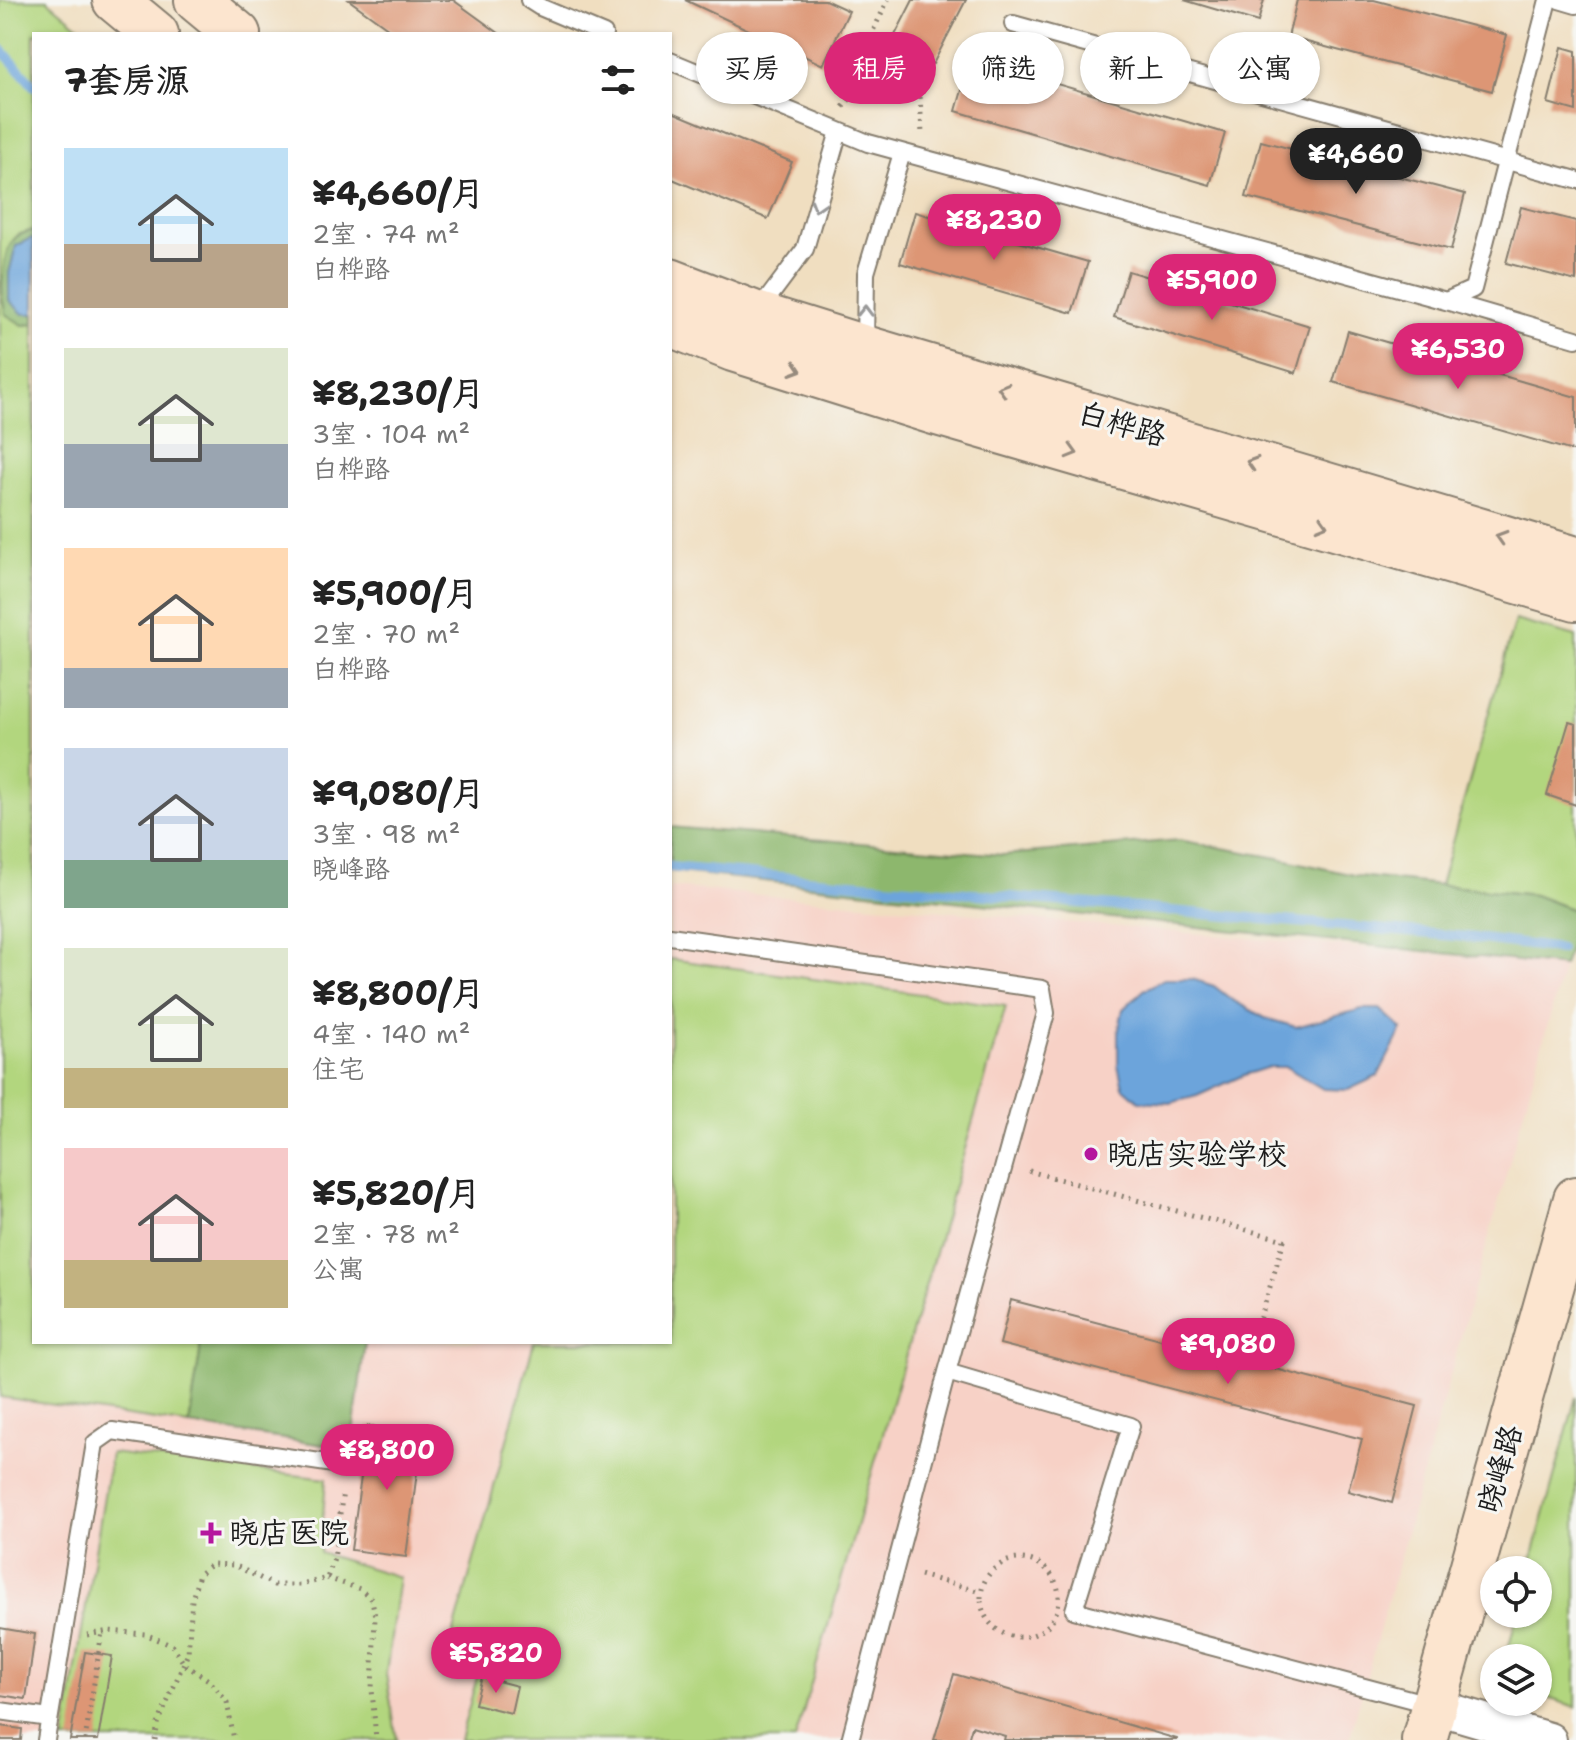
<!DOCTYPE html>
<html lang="zh">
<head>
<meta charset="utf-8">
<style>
  :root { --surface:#fff; --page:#f2f2f2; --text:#222; --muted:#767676; --accent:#db2777 }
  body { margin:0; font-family:"Shantell Sans","LXGW WenKai TC",sans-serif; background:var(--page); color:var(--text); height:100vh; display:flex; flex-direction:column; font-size:30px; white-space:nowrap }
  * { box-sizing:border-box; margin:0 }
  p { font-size:26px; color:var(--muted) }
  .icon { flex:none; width:44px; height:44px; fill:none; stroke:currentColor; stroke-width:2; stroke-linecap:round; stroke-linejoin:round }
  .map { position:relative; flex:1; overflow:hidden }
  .details { position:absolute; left:32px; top:32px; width:640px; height:1312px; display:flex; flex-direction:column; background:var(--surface); border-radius:0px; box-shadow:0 2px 6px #0004 }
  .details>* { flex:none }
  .guide { position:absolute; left:696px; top:32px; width:760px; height:72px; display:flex; gap:16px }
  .tools { position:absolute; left:1480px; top:1556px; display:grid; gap:16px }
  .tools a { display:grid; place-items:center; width:72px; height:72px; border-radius:50%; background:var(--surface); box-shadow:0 2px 6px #0004; font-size:40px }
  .price { position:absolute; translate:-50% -68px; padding:0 18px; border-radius:28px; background:var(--accent); color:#fff; font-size:26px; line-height:52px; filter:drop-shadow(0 2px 4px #0008) }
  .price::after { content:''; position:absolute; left:50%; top:48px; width:24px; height:18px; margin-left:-12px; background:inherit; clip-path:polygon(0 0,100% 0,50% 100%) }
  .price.active { background:#222; color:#fff }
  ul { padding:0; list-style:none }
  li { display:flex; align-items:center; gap:24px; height:200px; padding:0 32px }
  li span { display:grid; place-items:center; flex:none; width:224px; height:160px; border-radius:0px; color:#555 }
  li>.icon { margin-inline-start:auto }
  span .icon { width:96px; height:96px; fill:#fffc; stroke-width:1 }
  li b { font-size:34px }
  h2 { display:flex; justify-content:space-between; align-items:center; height:96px; padding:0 32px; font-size:34px }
  .tag { padding:0 28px; border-radius:36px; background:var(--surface); box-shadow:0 2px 6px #0004; font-size:28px; line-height:72px }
  .tag.active { background:var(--accent); color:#fff }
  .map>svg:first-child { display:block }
</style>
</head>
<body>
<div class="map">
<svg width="1576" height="1740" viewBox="0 0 1576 1740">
  <rect width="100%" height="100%" fill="#f6f6f2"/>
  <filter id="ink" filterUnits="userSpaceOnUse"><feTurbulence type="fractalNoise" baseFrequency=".0125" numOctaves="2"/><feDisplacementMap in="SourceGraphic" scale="16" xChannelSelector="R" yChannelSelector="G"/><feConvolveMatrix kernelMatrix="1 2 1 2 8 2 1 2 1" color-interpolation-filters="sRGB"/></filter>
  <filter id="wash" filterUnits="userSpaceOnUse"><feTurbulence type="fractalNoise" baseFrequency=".006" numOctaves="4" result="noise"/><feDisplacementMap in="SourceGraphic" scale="32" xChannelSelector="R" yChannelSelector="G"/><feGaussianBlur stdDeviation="1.8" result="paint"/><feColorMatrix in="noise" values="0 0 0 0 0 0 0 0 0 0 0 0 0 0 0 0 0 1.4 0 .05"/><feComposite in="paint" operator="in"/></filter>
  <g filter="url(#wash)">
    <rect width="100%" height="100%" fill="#f0dec0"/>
    <path fill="#f7d1c6" d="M670,887L1564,966L1349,1740H0V1397L351,1449L365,1342H670Z"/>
    <path fill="#b2d67e" stroke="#67794d" stroke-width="2" d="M0,0H47L88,34H34V230L17,235L23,325L34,324V1342H200V1353L189,1425L0,1397Z
      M1515,620L1576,637V911L1534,895L1440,885Z
      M670,959L1006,1006L795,1740H460L480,1666L447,1657L534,1342H670Z
      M1576,1397V1707L1538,1695V1658H1506L1517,1614H1538V1570H1529Z
      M111,1453L326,1479L320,1553L399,1577L386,1674L397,1740H64Z"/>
    <path fill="#8db76d" stroke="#546a44" stroke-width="2" d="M34,230V324L23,325L5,314C1,292 0,253 16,237C21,233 28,232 34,230Z
      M670,827L1003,855L1179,840L1278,858L1358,876L1534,895L1576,911V929L1564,966L670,871Z
      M200,1342H365L351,1449L189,1425L200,1353Z"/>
    <path fill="#6ca4db" stroke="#44607c" stroke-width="2" d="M34,238V314H23L9,300V273L16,246L29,239Z
      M1164,979H1192L1214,986L1232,1000L1265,1018L1296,1027L1362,1009H1380L1402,1029L1378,1076L1348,1090L1323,1089L1286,1067H1269L1244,1075L1197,1096L1170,1103L1139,1101L1123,1087L1118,1065V1033L1123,1009L1144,990Z"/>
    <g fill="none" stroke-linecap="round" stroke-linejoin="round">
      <path stroke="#6ca4db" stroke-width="10" d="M0,48L34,86
        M670,867L1467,937L1560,949"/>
    </g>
    <g id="blocks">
      <path fill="#dd9675" d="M349,0H453L500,34H396Z
        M685,0H825L849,11L823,65Z
        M913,0H966L933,64L891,43Z
        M1184,0H1264L1258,22Z
        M1297,0H1374L1507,35L1492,91L1288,37Z
        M1562,47L1576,51V111L1548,103Z
        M971,59L1225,133L1210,185L956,111Z
        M670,111L792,162L768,219L670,178Z
        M1261,141L1465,194L1451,250L1246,197Z
        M1521,207L1576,221V281L1506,263Z
        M915,212L1088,262L1072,313L900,263Z
        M1128,271L1310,326L1296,373L1114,317Z
        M1348,331L1576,397V452L1333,382Z
        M1569,722L1576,724V805L1547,795Z
        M1011,1300L1417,1406L1392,1503L1348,1491L1362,1439L1000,1344Z
        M368,1426L422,1433L406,1557L351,1550Z
        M0,1628L35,1634L26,1699L0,1695Z
        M85,1652L112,1656L98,1740H70Z
        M954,1674L1177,1739V1740H1004L1005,1736L972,1726L968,1740H934Z
        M482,1677L517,1686L511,1713L475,1704Z
        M0,1726L22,1729L21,1740H0Z"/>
    </g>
  </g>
  <g filter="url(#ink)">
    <use href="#blocks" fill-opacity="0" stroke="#867d6e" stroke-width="2"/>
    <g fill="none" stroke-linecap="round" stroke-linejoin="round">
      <defs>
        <path id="lane" d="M529,0L540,7L604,34
          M1559,0L1576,5
          M1013,24L1576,180
          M670,61L868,143L1446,301L1473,289L1548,0
          M1446,301L1576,339
          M757,313L805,249L839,131
          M865,347L866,273L902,153
          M670,936L1042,989L1046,1013L947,1372L850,1740
          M947,1372L1131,1426L1074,1610L1432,1705
          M0,1711L49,1718
          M46,1740L95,1443L112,1431L347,1466"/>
        <path id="street" d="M1433,1706L1549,1740"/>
        <path id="secondary" d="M115,0L156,34
          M197,0L238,34
          M670,281L756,314L865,348L1576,559
          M670,324L733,349L934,412L1576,598
          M1424,1740L1576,1199"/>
      </defs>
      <use href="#lane" stroke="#867d6e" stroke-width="20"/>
      <use href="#street" stroke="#867d6e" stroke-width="38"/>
      <use href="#secondary" stroke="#867d6e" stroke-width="48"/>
      <path stroke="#867d6e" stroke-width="5" stroke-dasharray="2 6" stroke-linecap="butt" d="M868,77L873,31L888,0
        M843,107L868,77L920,95L922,134
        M1029,1171L1284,1240L1255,1337
        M981 1598a39 39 0 1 1 78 0a39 39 0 1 1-78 0Z
        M920,1575L981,1592
        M327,1578L360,1589L372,1599L375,1617L372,1689L376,1740
        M87,1635L109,1631L145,1634L173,1646L184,1664L210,1681L227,1702L234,1740
        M85,1740L102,1632
        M155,1740L158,1724L188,1653L192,1600L199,1574L212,1564L234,1565L274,1585H301L327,1578L334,1559L343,1491"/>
      <use href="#lane" stroke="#fff" stroke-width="16"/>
      <use href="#street" stroke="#fff" stroke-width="34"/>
      <use href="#secondary" stroke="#fce5cf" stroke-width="44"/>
    </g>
    <defs><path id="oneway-chevron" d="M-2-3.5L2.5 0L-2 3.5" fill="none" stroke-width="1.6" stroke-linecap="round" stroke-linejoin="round" transform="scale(2)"/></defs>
    <g stroke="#999">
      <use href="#oneway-chevron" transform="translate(817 206) rotate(107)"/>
      <use href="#oneway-chevron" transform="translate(865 311) rotate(-89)"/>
    </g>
    <g stroke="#978b7e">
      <use href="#oneway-chevron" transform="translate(796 369) rotate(18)"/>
      <use href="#oneway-chevron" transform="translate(1003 389) rotate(-164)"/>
      <use href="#oneway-chevron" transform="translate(1072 452) rotate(16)"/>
      <use href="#oneway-chevron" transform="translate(1252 463) rotate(-163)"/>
      <use href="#oneway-chevron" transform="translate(1322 524) rotate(16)"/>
      <use href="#oneway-chevron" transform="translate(1501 537) rotate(-163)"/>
    </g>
  </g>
  <g fill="#b5179e" stroke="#f6f6f2" stroke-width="3">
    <circle cx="1091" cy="1154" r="8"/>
    <path d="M207 1521h8v8h8v8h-8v8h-8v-8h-8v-8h8z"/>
  </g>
  <g text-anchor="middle" stroke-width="6" stroke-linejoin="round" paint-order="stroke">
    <g font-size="30" fill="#1c1c1c" stroke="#f6f6f2">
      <text transform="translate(1122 424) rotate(16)" y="10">白桦路</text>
      <text transform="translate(1500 1469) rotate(-74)" y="10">晓峰路</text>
    </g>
    <g font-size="30" fill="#1c1c1c" stroke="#f6f6f2" text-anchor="start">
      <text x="1107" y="1164">晓店实验学校</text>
      <text x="229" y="1543">晓店医院</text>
    </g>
  </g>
</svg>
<div class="tools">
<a><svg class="icon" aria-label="locate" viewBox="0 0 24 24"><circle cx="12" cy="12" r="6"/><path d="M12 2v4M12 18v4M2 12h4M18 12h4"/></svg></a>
<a><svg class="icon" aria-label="layers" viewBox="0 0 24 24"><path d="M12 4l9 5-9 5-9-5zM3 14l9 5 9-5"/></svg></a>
</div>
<b class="price active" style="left:1356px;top:196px">¥4,660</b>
<b class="price" style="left:994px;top:262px">¥8,230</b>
<b class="price" style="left:1212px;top:322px">¥5,900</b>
<b class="price" style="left:1458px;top:391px">¥6,530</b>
<b class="price" style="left:1228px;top:1386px">¥9,080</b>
<b class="price" style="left:387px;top:1492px">¥8,800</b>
<b class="price" style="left:496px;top:1695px">¥5,820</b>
<div class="guide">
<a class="tag">买房</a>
<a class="tag active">租房</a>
<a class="tag">筛选</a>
<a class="tag">新上</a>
<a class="tag">公寓</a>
</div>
<section class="details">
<h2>7套房源<svg class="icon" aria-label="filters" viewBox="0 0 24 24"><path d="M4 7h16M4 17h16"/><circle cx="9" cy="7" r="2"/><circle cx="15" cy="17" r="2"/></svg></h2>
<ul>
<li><span style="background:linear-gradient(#bfe0f5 60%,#b9a48a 0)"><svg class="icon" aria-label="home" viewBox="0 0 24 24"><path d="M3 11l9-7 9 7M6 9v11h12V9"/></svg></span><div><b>¥4,660/月</b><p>2室 · 74 m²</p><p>白桦路</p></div></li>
<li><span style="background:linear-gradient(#dfe7d0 60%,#9aa5b1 0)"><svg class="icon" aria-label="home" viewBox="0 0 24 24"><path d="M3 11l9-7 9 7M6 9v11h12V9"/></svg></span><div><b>¥8,230/月</b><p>3室 · 104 m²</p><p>白桦路</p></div></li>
<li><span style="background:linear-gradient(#ffd9b3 75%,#9aa5b1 0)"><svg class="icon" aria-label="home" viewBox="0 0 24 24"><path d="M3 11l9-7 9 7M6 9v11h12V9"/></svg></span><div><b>¥5,900/月</b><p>2室 · 70 m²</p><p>白桦路</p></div></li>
<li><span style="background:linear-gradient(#c9d6e8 70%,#7fa58c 0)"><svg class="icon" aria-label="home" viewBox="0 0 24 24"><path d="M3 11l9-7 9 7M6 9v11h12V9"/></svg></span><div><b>¥9,080/月</b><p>3室 · 98 m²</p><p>晓峰路</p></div></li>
<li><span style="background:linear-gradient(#dfe7d0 75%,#c2b280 0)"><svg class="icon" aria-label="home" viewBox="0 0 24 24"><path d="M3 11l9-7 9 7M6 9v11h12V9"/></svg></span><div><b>¥8,800/月</b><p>4室 · 140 m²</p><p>住宅</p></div></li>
<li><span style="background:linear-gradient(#f6c9c9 70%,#c2b280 0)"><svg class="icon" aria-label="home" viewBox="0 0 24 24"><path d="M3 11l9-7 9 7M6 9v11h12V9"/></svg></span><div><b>¥5,820/月</b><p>2室 · 78 m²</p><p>公寓</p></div></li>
</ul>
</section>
</div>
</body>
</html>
